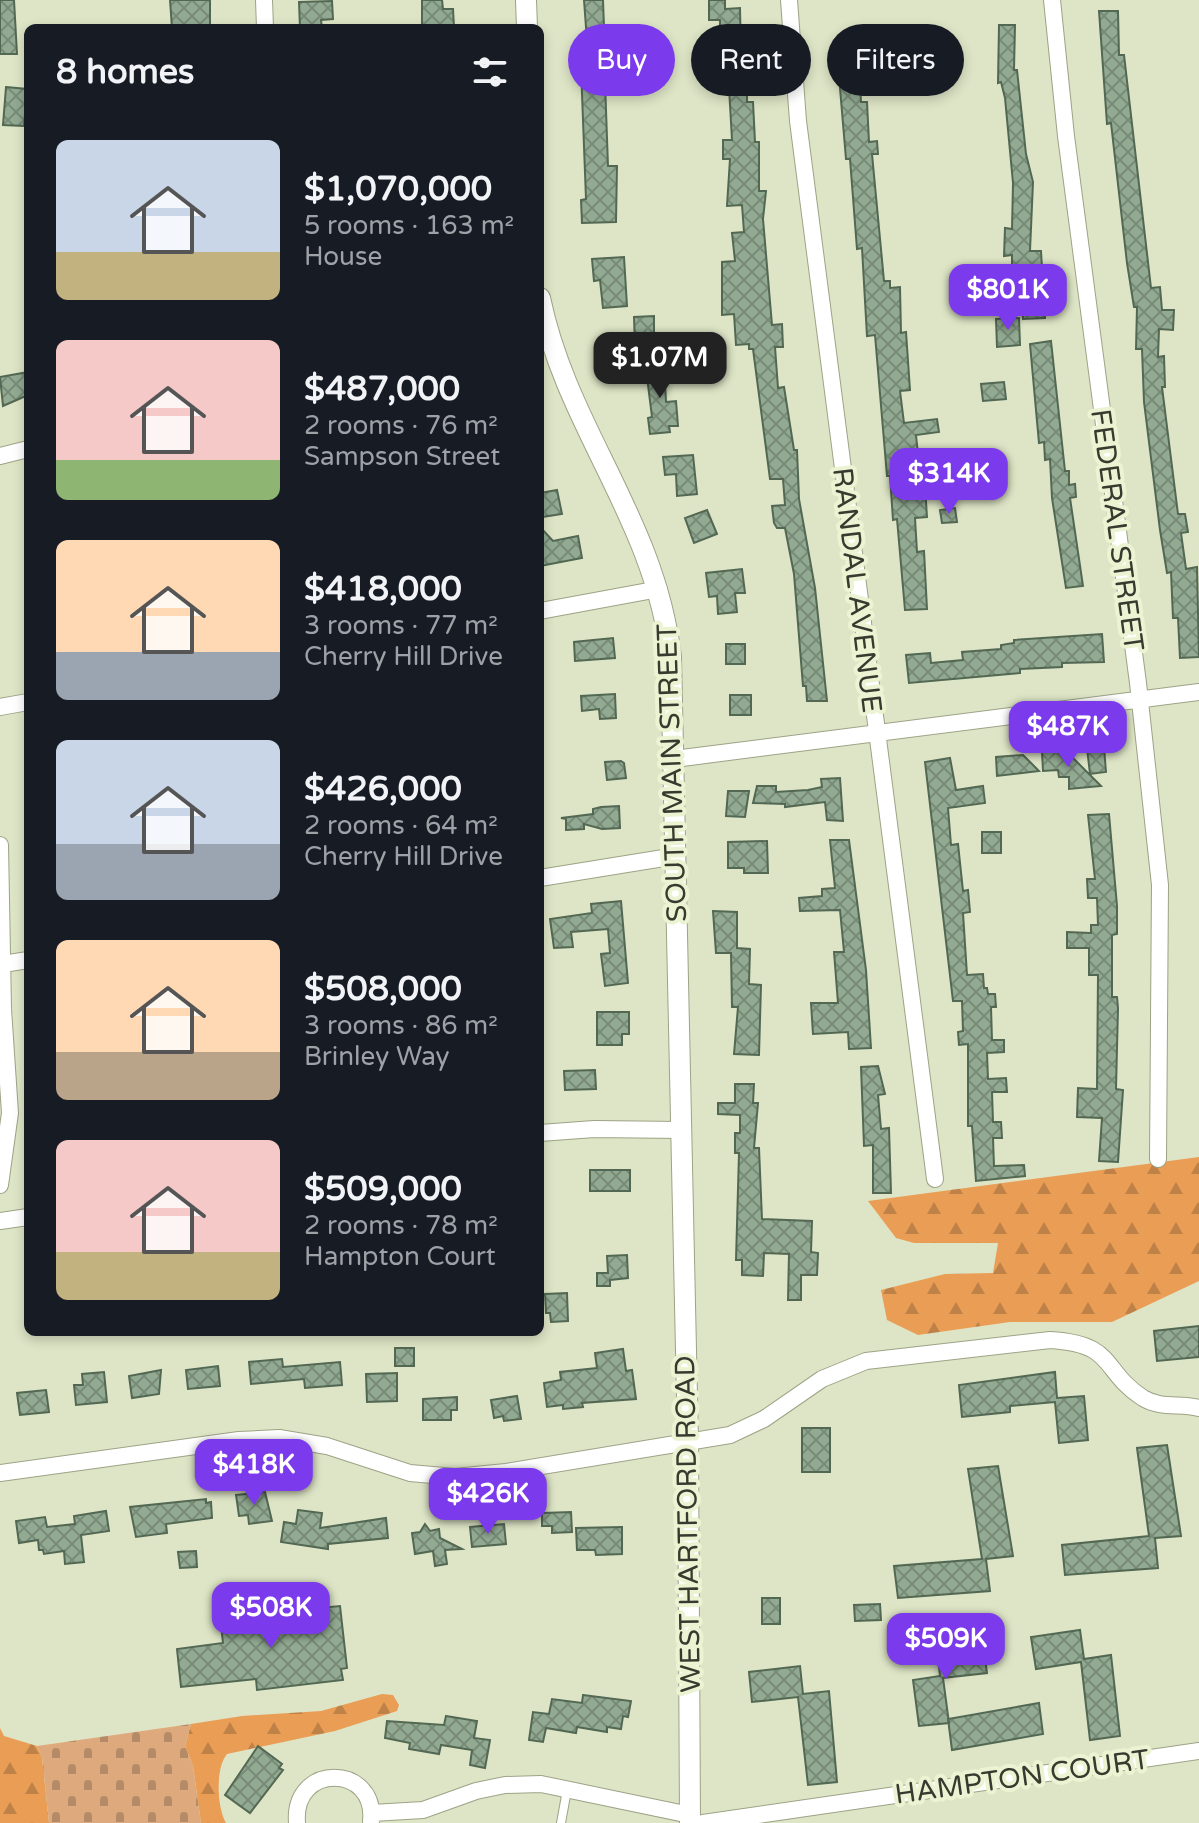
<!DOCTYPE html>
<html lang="en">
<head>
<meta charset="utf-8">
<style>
  :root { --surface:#171b24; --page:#242831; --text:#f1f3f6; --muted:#9ea1a6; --accent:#7c3aed }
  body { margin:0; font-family:"Varela Round",sans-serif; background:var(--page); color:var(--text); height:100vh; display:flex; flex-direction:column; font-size:30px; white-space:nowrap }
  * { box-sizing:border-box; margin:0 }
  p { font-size:26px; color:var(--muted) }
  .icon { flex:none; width:44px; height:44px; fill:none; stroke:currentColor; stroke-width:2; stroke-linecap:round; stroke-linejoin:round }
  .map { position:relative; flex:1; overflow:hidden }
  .sheet { position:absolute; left:24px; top:24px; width:520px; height:1312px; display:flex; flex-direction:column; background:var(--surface); border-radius:12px; box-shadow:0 4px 12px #0003 }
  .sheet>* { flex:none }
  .top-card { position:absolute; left:568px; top:24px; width:510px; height:72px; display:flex; gap:16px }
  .price { position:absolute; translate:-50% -68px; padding:0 18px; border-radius:16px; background:var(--accent); color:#fff; font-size:26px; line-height:52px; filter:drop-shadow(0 2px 4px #0008) }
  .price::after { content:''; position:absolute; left:50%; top:48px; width:24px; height:18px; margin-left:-12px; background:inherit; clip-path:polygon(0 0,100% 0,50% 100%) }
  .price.on { background:#222; color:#fff }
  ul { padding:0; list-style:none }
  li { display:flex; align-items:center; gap:24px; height:200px; padding:0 32px }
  li span { display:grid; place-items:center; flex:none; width:224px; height:160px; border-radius:12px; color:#555 }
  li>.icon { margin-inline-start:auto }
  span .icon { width:96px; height:96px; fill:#fffc; stroke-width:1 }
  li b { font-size:34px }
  h2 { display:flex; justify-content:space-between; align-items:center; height:96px; padding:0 32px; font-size:34px }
  .pill { padding:0 28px; border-radius:36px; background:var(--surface); box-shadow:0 4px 12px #0003; font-size:28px; line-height:72px }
  .pill.on { background:var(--accent); color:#fff }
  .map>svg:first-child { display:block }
</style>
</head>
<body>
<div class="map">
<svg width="1199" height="1823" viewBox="0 0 1199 1823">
  <defs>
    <pattern id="forest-firs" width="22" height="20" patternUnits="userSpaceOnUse" patternTransform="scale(2)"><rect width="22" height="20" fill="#ea9d55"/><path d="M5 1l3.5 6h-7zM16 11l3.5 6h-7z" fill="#be8147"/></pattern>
    <pattern id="cemetery-stones" width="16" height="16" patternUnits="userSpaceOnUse" patternTransform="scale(2)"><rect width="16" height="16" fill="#deaa7d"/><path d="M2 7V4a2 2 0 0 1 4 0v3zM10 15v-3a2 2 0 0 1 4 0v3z" fill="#b58b67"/></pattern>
    <pattern id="building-cross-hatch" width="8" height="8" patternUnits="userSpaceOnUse" patternTransform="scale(2)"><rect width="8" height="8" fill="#92aa92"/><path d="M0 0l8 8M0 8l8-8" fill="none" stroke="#788b78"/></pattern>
  </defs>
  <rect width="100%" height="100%" fill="#dee5c6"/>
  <path fill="url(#forest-firs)" d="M1199,1157V1281L1112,1322H1010L918,1335L887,1320L881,1290L945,1274L993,1273L998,1243H914L896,1238L868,1201Z
    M382,1694L393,1695L399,1705L397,1711L335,1731L227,1754C215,1769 217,1807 226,1823H201L193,1766L185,1746L191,1724L242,1716L321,1711Z
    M0,1728L4,1736L37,1746L42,1757L49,1823H0Z"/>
  <path fill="url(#cemetery-stones)" d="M191,1724L185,1746L193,1766L201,1823H49L42,1757L37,1746Z"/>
  <path fill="url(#building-cross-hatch)" stroke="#536853" stroke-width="2" d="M0,0H14L17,54H0Z
    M170,0H210V28H172Z
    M422,0H442L443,9H453L454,27L422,28Z
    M584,0H603L604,27L608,26L610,54H604L608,166H617L616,222L582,223L581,200L586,199L580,41H587Z
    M709,0H725V9L740,8L741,55H747V102H753L755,142H759V191H766L763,219L772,325L782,324L783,347H775L778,388L784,387L794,450H797L799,499L815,588L827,701H807L806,686H803L794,574L785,528H777L774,523L772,506L785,505L783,479H770L753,349H749V344L736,345L734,314L722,315V262L735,261L732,233L744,232L742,205L727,206L730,159H723V140H732L726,35H720V20H709Z
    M332,1L333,19L321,20L322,28H300L299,2Z
    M1099,11H1118L1119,55H1124L1151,288L1160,287L1162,310H1174L1173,330L1159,329L1158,357L1164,356L1165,387H1162L1178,514H1185L1188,532L1181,533L1186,569L1197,567L1199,657L1180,658L1178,618H1173L1171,572L1167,573L1160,530L1144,402L1142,349H1136L1137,307H1134L1127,263L1111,123L1107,124Z
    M999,25H1015L1014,70H1017L1026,154L1033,182L1030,251H1041L1045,318L1023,319L1019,267H1012V255L1004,256L1005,228L1012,229L1013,183L1005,98L1001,82L998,83Z
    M903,38L908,56L892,60L887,42Z
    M865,39L867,66L859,67L861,102H867L869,142L877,141L878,154H872L884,281H890V288L900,287L901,333L906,332L910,390L900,391L904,423L937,419L939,432L916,435L918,454L908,455L911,487L925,486L927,517L915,518L917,552L924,551L927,609L905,610L897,519L893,520L890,476H887L875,335L867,336L862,248L857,249L850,159H846L836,41Z
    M6,87L27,89L24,126L3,125Z
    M624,257L627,306L603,308L600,280L594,281L592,259Z
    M654,316V347H635L634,317Z
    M1019,318L1020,345L997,347L996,319Z
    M1051,341L1065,471H1069V485L1075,484L1076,497L1070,498L1083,586L1066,588L1052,498L1050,459L1045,460L1044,442L1039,443L1030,344Z
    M664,360L666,402L676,401L678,426H669L670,432L650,434L648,418L652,417L645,361Z
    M28,372V395L3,406L0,377Z
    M1004,382L1006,399L983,401L981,384Z
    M693,455L697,494L677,496L676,474L665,475L663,457Z
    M557,490L562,514L542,517L540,493Z
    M955,508L957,522L942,523L940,510Z
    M707,510L717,534L694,543L685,518Z
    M540,527L553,541L578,536L582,558L540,566Z
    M742,569L745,593H735L737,612L718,614L717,596L709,597L706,573Z
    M1102,634L1104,662L1062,663V667L1020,669V673L909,683L906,655L930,653L931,663L963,660L962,652L1001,649V645L1014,643V640Z
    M613,638L615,658L575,661L574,642Z
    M726,644H745V664H726Z
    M615,694L616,718L600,719L599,709L582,711L581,696Z
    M730,695H751V715H730Z
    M1104,747L1106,772L1090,774L1087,748Z
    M1065,750L1101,786L1069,789V777H1059L1058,770L1043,771L1042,752Z
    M1023,755L1039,771L997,776L996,757Z
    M950,758L956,790L983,786L985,803L948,808L951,845L958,844L963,891L968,890L970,912L963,913L967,975L983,974L984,988H987L988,994H995L996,1007H991L992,1040H1004V1052L987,1053L988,1079L1006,1078L1007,1092H992L993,1122H1001L1002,1138H993L994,1166L1024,1165L1025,1176L976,1181L972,1126H968V1044L959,1045L958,1032L963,1031L962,1001H953L925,762Z
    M621,761L624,763L626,778L607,780L605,762Z
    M840,778L843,821L827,820L825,802L785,807V804L753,803L757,786H776V792L808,790L822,787L821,779Z
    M728,791H749L745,817L726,816Z
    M619,806L620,828L602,829L584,824V829L566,830V819L561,818L593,814V809L601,807Z
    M1109,814L1117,906V934L1112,935V997H1117L1118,1008L1116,1089L1123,1090L1118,1162L1099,1161L1102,1118L1077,1117L1078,1088L1097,1089L1098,975H1089V948H1067V932L1091,933V925H1098L1097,898H1088L1087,879H1095L1088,815Z
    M982,832H1001V853H982Z
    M830,840H849L866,970L871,1048L849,1049L848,1032L813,1034L811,1003H838L834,952H844L840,910L800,911L799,898L822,896V889L835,888Z
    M767,841L768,873H744V868H728V842Z
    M621,901L628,983L605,986L601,954L610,953L608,929L571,932L573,947L554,948L550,919L592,913L591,904Z
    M713,911L737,912V948L750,949L749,984L761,985L759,1055L734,1054L738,1007H732L731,953H716Z
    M597,1012H629V1034H622V1045H597Z
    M878,1066L885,1094L878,1095L881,1129L889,1128L891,1193H873V1145L864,1146L861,1067Z
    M595,1070L596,1089L565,1090L564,1071Z
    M735,1084H754L753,1103H758L754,1148H759L762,1219L812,1221L811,1252L818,1253L817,1275H801V1300H788L789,1254L764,1253L763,1276L742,1275V1260H736L739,1153H735V1133H740V1115L718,1114V1103H735Z
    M590,1170H630V1191H590Z
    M627,1255L628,1278L610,1280V1286H597V1273H608L607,1256Z
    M567,1293L568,1321L551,1322L550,1313H546L545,1294Z
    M1199,1326V1357L1157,1361L1154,1331Z
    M395,1348H414V1366H395Z
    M623,1349L626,1371L632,1370L636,1399L582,1403L583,1407L563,1409V1405L547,1407L544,1383L561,1380L560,1372L597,1368L595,1353Z
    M282,1359L283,1367L340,1362L342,1385L305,1388L304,1379L251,1384L249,1362Z
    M218,1366L220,1386L188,1389L186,1370Z
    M161,1370L159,1394L132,1398L129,1376Z
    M104,1372L107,1402L76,1405L74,1385H83L82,1374Z
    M1055,1372L1057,1398L1084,1396L1088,1440L1059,1443L1055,1402L1010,1406V1412L962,1417L959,1385Z
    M397,1373V1401L367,1402L366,1374Z
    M46,1390L49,1412L20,1415L17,1393Z
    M517,1396L521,1419L504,1421L503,1416L494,1418L491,1400Z
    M457,1397V1410H451V1420H423V1399Z
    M802,1428H830V1472H802Z
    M1167,1445L1181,1536L1155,1538L1158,1568L1065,1575L1062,1545L1149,1536L1137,1448Z
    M998,1466L1013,1556L986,1559L990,1591L898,1598L894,1566L982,1559L968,1469Z
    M265,1492L272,1521L249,1524L248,1515L239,1516L236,1495Z
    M206,1499V1503L211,1502L212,1518L166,1524L167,1533L136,1537L130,1507Z
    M298,1510L322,1513L320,1528L386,1518L388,1538L328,1544V1549L281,1542L284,1522L296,1524Z
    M106,1511L109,1531L81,1535L84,1562L65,1564L64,1551L44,1554L43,1550H39L38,1540L19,1543L16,1521L45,1517L47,1527L75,1524L74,1516Z
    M571,1512L572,1532L552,1533V1526H542V1513Z
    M425,1524L430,1531L439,1529L440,1538L462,1549L445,1550L447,1564L435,1566L433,1551L415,1554L412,1533L420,1532Z
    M504,1524L506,1544L472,1547L470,1527Z
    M622,1527V1554L596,1555L595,1550H577L576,1528Z
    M196,1551L197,1567L180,1568L178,1552Z
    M762,1598H780V1624H762Z
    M880,1604L881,1620L855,1621L854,1605Z
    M340,1606L347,1668L341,1669L343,1680L257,1690L256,1679L181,1687L177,1649L223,1643L220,1617Z
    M1080,1630L1084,1659L1111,1655L1120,1736L1090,1740L1081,1662L1036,1669L1031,1637Z
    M983,1643L987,1673L943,1678L949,1723L919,1726L913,1680L940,1676L937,1649Z
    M800,1666L803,1694L829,1691L837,1782L808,1785L798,1697L752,1702L749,1672Z
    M583,1695L631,1701L628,1717L623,1716L621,1729L607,1727V1732L577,1727L576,1733L546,1728L543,1742L529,1740L533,1712L549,1714L552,1699L582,1703Z
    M1039,1703L1043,1734L952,1750L948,1719Z
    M446,1716L477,1721L474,1738L490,1740L485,1768L470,1765L472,1750L441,1745L439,1754L409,1749L410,1743L385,1738L387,1721L444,1725Z
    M258,1746L282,1764L279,1768L283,1770L250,1813L225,1795Z"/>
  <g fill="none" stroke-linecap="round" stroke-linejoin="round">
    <defs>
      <path id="service" d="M561,1823L567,1790"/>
      <path id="minor" d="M264,0L265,28
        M789,0L798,121L935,1179
        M1052,0L1066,136L1138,683L1160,885L1158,1159
        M0,456L28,449
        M540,611L659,589
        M0,707L28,702
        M674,759L1199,692
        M0,845L3,1009L10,1113L0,1185
        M540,878L676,856
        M3,964L28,960
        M540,1133L594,1129L681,1130
        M0,1221L28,1217
        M0,1473L239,1440L279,1438L327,1446L410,1473L455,1477L506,1472L730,1435L764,1419L822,1379L866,1361L1050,1340C1117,1344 1100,1370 1143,1398C1161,1409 1180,1403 1199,1408
        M372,1813L423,1810L476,1791L505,1785L541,1784L690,1815
        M297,1823C292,1762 377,1764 371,1821
        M703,1823L1199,1751"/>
      <path id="tertiary" d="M526,0L527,28
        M540,298C567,429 655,519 671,657L688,1443L690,1823"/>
    </defs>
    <use href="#service" stroke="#9da386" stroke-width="10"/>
    <use href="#minor" stroke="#9da386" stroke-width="18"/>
    <use href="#tertiary" stroke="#9da386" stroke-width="22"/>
    <use href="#service" stroke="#fff" stroke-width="8"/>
    <use href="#minor" stroke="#fff" stroke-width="16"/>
    <use href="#tertiary" stroke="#fff" stroke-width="20"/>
  </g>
  <g text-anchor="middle" stroke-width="8" stroke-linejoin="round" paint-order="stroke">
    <g font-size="28" fill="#373a2e" stroke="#ebf3d3">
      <text transform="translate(1118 530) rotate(82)" y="10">FEDERAL STREET</text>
      <text transform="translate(858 590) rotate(83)" y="10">RANDAL AVENUE</text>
      <text transform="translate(671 773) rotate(-92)" y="10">SOUTH MAIN STREET</text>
      <text transform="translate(687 1524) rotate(-91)" y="10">WEST HARTFORD ROAD</text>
      <text transform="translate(1022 1776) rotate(-8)" y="10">HAMPTON COURT</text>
    </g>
  </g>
</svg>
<b class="price" style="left:1008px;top:332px">$801K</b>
<b class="price on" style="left:660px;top:400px">$1.07M</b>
<b class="price" style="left:949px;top:516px">$314K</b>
<b class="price" style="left:1068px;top:769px">$487K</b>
<b class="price" style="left:254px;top:1507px">$418K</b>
<b class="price" style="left:488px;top:1536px">$426K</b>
<b class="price" style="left:271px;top:1650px">$508K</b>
<b class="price" style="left:946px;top:1681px">$509K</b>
<div class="top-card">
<a class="pill on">Buy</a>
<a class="pill">Rent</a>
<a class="pill">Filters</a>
</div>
<section class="sheet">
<h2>8 homes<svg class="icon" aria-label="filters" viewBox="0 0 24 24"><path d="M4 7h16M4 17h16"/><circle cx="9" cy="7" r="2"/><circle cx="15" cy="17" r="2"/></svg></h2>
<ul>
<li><span style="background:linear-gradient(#c9d6e8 70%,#c2b280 0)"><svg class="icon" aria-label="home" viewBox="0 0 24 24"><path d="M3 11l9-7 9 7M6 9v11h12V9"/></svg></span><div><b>$1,070,000</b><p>5 rooms · 163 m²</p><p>House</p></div></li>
<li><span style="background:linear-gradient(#f6c9c9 75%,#8fb573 0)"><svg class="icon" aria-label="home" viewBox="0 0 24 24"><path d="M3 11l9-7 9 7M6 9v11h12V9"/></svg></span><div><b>$487,000</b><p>2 rooms · 76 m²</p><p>Sampson Street</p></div></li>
<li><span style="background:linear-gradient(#ffd9b3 70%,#9aa5b1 0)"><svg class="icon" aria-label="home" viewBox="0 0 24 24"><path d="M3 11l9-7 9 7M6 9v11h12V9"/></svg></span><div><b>$418,000</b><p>3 rooms · 77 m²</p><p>Cherry Hill Drive</p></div></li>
<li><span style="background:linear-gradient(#c9d6e8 65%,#9aa5b1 0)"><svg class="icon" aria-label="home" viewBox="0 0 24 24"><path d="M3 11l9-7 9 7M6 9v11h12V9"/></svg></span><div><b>$426,000</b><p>2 rooms · 64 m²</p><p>Cherry Hill Drive</p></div></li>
<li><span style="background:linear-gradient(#ffd9b3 70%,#b9a48a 0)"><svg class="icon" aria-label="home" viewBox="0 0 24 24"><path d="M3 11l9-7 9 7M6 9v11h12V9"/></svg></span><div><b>$508,000</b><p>3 rooms · 86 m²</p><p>Brinley Way</p></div></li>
<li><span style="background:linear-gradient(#f6c9c9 70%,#c2b280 0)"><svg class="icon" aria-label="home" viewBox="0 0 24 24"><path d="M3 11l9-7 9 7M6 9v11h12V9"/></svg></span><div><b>$509,000</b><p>2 rooms · 78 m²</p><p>Hampton Court</p></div></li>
</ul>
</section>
</div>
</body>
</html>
